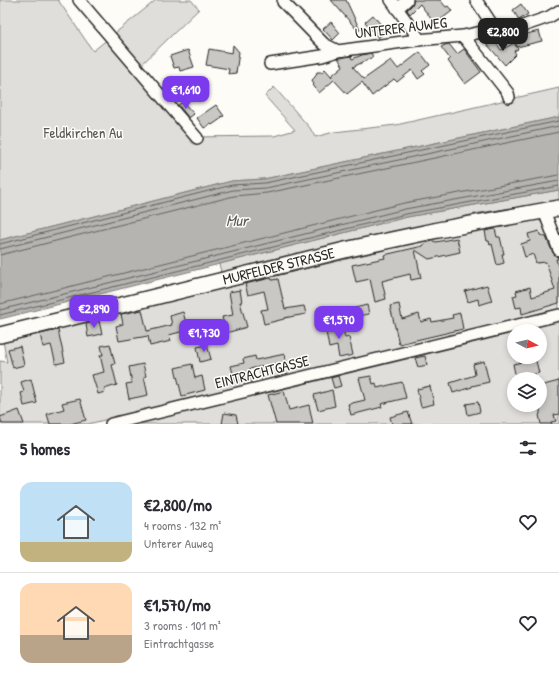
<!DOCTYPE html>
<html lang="en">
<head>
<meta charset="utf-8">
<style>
  :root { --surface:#fff; --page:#f2f2f3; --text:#2b2b33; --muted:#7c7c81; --line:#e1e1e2; --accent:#7c3aed }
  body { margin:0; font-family:"Patrick Hand",sans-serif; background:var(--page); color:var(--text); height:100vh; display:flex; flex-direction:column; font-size:15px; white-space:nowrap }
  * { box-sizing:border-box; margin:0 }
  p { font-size:13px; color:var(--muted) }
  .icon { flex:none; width:22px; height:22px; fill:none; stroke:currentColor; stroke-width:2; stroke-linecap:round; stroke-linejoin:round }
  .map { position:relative; height:424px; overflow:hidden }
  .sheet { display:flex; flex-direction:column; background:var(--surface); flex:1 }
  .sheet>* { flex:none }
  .needle { width:26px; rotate:97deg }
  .controls { position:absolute; left:507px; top:324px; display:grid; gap:8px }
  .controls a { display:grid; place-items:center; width:40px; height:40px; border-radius:50%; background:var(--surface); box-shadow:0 2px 6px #0003; font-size:20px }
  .price { position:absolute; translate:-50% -34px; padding:0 9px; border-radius:8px; background:var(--accent); color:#fff; font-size:13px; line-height:26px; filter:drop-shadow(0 1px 2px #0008) }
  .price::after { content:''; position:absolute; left:50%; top:24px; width:12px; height:9px; margin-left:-6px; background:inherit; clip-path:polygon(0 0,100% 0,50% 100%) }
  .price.selected { background:#222; color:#fff }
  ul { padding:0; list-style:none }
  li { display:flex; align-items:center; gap:12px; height:100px; padding:0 20px }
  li+li { border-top:1px solid var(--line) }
  li span { display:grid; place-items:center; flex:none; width:112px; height:80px; border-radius:12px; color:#555 }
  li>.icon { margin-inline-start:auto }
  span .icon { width:48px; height:48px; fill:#fffc; stroke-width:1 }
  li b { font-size:17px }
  h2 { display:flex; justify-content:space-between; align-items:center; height:48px; padding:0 20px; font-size:17px }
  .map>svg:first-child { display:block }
</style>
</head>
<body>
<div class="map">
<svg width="559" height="424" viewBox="0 0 559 424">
  <rect width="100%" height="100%" fill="#fdfcf7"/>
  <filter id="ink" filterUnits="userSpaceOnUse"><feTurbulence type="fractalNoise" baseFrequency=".025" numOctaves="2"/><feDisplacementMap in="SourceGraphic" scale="8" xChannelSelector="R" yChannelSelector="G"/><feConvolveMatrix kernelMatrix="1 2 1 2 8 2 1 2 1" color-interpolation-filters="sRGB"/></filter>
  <g filter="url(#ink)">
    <path fill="#dfdeda" stroke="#858482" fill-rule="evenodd" d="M0,0H58L93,51L156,0H191L199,9L141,65L190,137L274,136L295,130L265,96L274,87L310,128L315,137L334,132L396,125L559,88V117L264,179L232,181L0,240Z
      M559,190V201L479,213L217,274L221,271L219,264L407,217Z
      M537,219L544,224L559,259V310L262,382L258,367L249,369L252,384L88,424H0V361L7,362L3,341L472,229Z
      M559,318V424H129ZM514,331H540V357H514ZM514,379H540V405H514Z"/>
    <path fill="#b5b4b1" stroke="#7e7d7b" d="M559,117V190L407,217L0,319V240L232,181L264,179Z"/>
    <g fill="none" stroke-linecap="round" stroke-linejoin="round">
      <path stroke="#626261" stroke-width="1" d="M0,244L232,185L265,183L559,121
        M0,249L233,190L266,188L559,126
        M0,255L234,196L267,193L559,132
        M0,304L404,203L559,175
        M0,310L405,209L559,181
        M0,315L406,214L559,186"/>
    </g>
    <path fill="#c9c8c4" stroke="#2b2b2b" d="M331,0H346L360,30L358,31Z
      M414,0H440L446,7L448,6L452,11L435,24L420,4L410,14L407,10L412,5Z
      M521,4L528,14L519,20L513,10Z
      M373,15L386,31L378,38L365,22Z
      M331,22L340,33L333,40L323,29Z
      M539,31L542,41L517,47L514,37Z
      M495,41L501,50L514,43L518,49L514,51L516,54L505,65L486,43Z
      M449,44L457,54L464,49L481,72L465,84L448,61L450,59L441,47L445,45Z
      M233,45L239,52L236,73L228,74L229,69L206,65L209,49L232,53Z
      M188,50L194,67L180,71L179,67L174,68L170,56Z
      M420,52L430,65L422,71L425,74L418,79L412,70L397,82L394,79L372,96L362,82L347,94L334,80L319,93L313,85L314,84L312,80L315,77L317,72H322L325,69L332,77L331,76L343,66L338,58H340L351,56L352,59L362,55L371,53L373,57L353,67L364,79L391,60L398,69Z
      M183,102L194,114L189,118L178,105Z
      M216,105L224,116L221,117L222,118L212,125L211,124L204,128L197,118Z
      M495,229L497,237H500L504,254H502L504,263L497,265L492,244L490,245L489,241H487L485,231Z
      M539,231L540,235L546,237L553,253L559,259H556L559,270V303L522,314L521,307L516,308L513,296L517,295L516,291L530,287L532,297L555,290L546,262L536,263L533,254L525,257L521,244L530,241L528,234Z
      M457,238L460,252L429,259L415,250L421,278L411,280L410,274L382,281L386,299L375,302L370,279L356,282L352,265L385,258L384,255L423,246L425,243L433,241L436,242Z
      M271,278L272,280L278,279L285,309L304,306L306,314L284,318V319L264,324L261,310L268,309L264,291L248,295L245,284Z
      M487,285L492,301L479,305L478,299L468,302L465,291Z
      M240,290L242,302H240L247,327L226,333L222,317L233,315L229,292Z
      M399,304L402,319L419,314L421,322L431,319L432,322L453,318L452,315L460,313L463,329L399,344L390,306Z
      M367,305L369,314L358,316L355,308Z
      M142,310L147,331L172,325L170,316L183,312L188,330L169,335L171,341L150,346L148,336L119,341L116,326L123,324L121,314Z
      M99,321L102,334L88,337L86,324Z
      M342,323L345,338L349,337L353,355L339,358L337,346L329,348L325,326Z
      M58,330L65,362L56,364L51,345L43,347L40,334Z
      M110,344L115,364L112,365L117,385L104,389L105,392L98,394L92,375L104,372L100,355H103L101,346Z
      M207,345L211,359L200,362L197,347Z
      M20,346L24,365L13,368L8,349Z
      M285,354L286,362L249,369L251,378L235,381L231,366L244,363L243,359L255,356L256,360Z
      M425,356L427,365L418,367L415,358Z
      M520,357H535L539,373L516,379L513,364L522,362Z
      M484,361L489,382L472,386V387L453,393L450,383L475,375L473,364Z
      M143,364L146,376L144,377L148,395L129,399L126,384L132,383L129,367Z
      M192,364L195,378L202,376L205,390L182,396L175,368Z
      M338,376L341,386L334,388L331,378Z
      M371,376L373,384L376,383L377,388L402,382L406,398L381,404L382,407L351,415L348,404L365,400L359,378Z
      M31,379L37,403L24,406L21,393L24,392L21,382Z
      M559,381V414L554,415L556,421L551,422L552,424H541L539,415L540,414V386Z
      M430,386L434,404L421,407L417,389Z
      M332,390L335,406L318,410L314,395Z
      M284,391L289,410L309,405L313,424H276L268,395Z
      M80,399L86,420L70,424H50L47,414L64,409L62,403Z
      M478,402L480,412L468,415L466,404Z
      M19,410L24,424H2L0,417Z
      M408,412L412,424H392L390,417Z
      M224,413L236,415L238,424H222Z"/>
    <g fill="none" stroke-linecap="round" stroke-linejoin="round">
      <defs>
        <path id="street" d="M79,0L197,138
          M391,0L420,40
          M476,0L495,29
          M283,2L324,44L338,51
          M397,9L407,0
          M463,36L508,93L509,97
          M270,64L322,56L338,51L417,40L463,36L495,29H514L549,17L559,11
          M544,211L559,250
          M111,424L559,315"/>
        <g id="secondary">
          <path id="s1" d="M0,335L349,249L438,230L559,208"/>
        </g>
      </defs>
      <use href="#street" stroke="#2b2b2b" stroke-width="14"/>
      <use href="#secondary" stroke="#2b2b2b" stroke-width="18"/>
      <use href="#street" stroke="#fdfcf7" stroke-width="11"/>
      <use href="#secondary" stroke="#fdfcf7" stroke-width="15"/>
    </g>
  </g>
  <g text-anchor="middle" stroke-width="3" stroke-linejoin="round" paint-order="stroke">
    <g font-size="15" fill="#2b2b2b" stroke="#fdfcf7">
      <text transform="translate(401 28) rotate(-7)" y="5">UNTERER AUWEG</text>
      <text dy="5" stroke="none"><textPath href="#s1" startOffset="287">MURFELDER STRASSE</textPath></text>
      <text transform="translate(262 372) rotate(-14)" y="5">EINTRACHTGASSE</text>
    </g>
    <g font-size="15" fill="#585857" stroke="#fdfcf7">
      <text x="83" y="138">Feldkirchen Au</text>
    </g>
    <g font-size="16" font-style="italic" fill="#5b5b5a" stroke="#fdfcf7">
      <text x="237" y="226">Mur</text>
    </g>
  </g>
</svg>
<div class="controls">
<a><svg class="needle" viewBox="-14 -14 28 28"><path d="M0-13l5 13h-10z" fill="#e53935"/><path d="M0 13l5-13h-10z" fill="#7c7c81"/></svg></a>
<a><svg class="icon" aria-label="layers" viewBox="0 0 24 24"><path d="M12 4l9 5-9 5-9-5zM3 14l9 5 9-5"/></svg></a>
</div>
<b class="price selected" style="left:503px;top:52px">€2,800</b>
<b class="price" style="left:186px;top:110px">€1,610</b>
<b class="price" style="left:94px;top:329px">€2,890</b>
<b class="price" style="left:339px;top:340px">€1,570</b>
<b class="price" style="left:204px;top:353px">€1,730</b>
</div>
<section class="sheet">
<h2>5 homes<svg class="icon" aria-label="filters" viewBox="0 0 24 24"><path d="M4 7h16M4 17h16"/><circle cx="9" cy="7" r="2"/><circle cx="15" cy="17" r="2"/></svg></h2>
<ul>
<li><span style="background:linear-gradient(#bfe0f5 75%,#c2b280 0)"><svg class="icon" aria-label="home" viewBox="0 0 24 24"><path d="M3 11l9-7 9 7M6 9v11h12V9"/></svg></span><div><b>€2,800/mo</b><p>4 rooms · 132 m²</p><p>Unterer Auweg</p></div><svg class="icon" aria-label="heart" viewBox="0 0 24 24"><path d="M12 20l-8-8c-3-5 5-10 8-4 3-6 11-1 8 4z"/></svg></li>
<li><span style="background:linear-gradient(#ffd9b3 65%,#b9a48a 0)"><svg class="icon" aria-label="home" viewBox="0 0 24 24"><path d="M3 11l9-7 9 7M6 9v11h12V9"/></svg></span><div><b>€1,570/mo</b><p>3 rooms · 101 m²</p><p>Eintrachtgasse</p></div><svg class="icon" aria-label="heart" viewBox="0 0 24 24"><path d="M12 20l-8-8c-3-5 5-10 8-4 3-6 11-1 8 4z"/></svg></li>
</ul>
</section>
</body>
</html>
